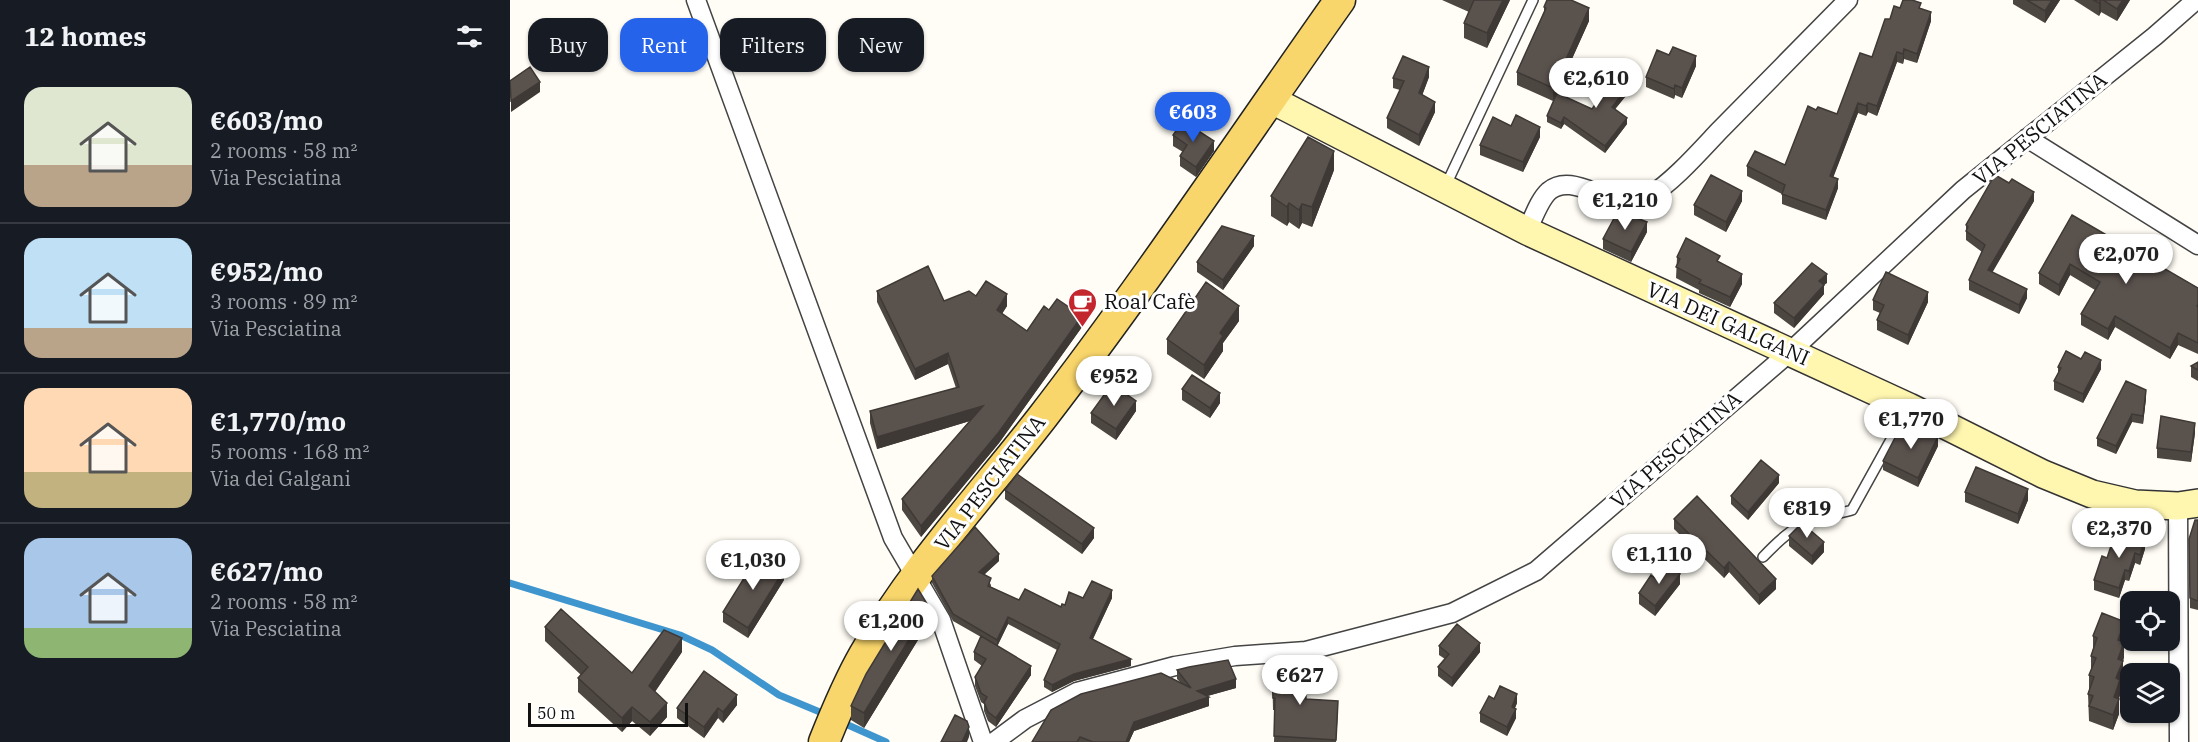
<!DOCTYPE html>
<html lang="en">
<head>
<meta charset="utf-8">
<style>
  :root { --surface:#171b24; --page:#20242c; --text:#f1f3f6; --muted:#9ea1a6; --line:#363941; --accent:#2563eb }
  body { margin:0; font-family:"IBM Plex Serif",serif; background:var(--page); color:var(--text); height:100vh; display:flex; flex-direction:column; font-size:22px; white-space:nowrap }
  * { box-sizing:border-box; margin:0 }
  p { font-size:20px; color:var(--muted) }
  .icon { flex:none; width:33px; height:33px; fill:none; stroke:currentColor; stroke-width:2; stroke-linecap:round; stroke-linejoin:round }
  .map { position:relative; flex:1; overflow:hidden }
  .panel { display:flex; flex-direction:column; background:var(--surface); width:510px }
  .panel>* { flex:none }
  .banner { position:absolute; left:18px; top:18px; width:570px; height:54px; display:flex; gap:12px }
  .fabs { position:absolute; left:1610px; top:591px; display:grid; gap:12px }
  .fabs a { display:grid; place-items:center; width:60px; height:60px; border-radius:12px; background:var(--surface); box-shadow:0 2px 4px #0004; font-size:30px }
  .scale { position:absolute; left:18px; bottom:15px; width:160px; box-sizing:border-box; padding-left:6px; border:3px solid #111; border-top:0; font-size:16px; line-height:21px; white-space:nowrap; color:#111; -webkit-text-stroke:4px #fff; paint-order:stroke }
  .price { position:absolute; translate:-50% -51px; padding:0 14px; border-radius:21px; background:#fff; color:#222; font-size:20px; line-height:39px; filter:drop-shadow(0 2px 3px #0008) }
  .price::after { content:''; position:absolute; left:50%; top:36px; width:18px; height:14px; margin-left:-9px; background:inherit; clip-path:polygon(0 0,100% 0,50% 100%) }
  .price.current { background:var(--accent); color:#fff }
  ul { padding:0; list-style:none }
  li { display:flex; align-items:center; gap:18px; height:150px; padding:0 24px }
  li+li { border-top:2px solid var(--line) }
  li span { display:grid; place-items:center; flex:none; width:168px; height:120px; border-radius:18px; color:#555 }
  li>.icon { margin-inline-start:auto }
  span .icon { width:72px; height:72px; fill:#fffc; stroke-width:1 }
  li b { font-size:26px }
  h2 { display:flex; justify-content:space-between; align-items:center; height:72px; padding:0 24px; font-size:26px }
  .chip { padding:0 21px; border-radius:18px; background:var(--surface); box-shadow:0 2px 4px #0004; font-size:21px; line-height:54px }
  .chip.current { background:var(--accent); color:#fff }
  main { display:flex; flex:1; min-height:0 }
  .map>svg:first-child { display:block }
</style>
</head>
<body>
<main>
<section class="panel">
<h2>12 homes<svg class="icon" aria-label="filters" viewBox="0 0 24 24"><path d="M4 7h16M4 17h16"/><circle cx="9" cy="7" r="2"/><circle cx="15" cy="17" r="2"/></svg></h2>
<ul>
<li><span style="background:linear-gradient(#dfe7d0 65%,#b9a48a 0)"><svg class="icon" aria-label="home" viewBox="0 0 24 24"><path d="M3 11l9-7 9 7M6 9v11h12V9"/></svg></span><div><b>€603/mo</b><p>2 rooms · 58 m²</p><p>Via Pesciatina</p></div></li>
<li><span style="background:linear-gradient(#bfe0f5 75%,#b9a48a 0)"><svg class="icon" aria-label="home" viewBox="0 0 24 24"><path d="M3 11l9-7 9 7M6 9v11h12V9"/></svg></span><div><b>€952/mo</b><p>3 rooms · 89 m²</p><p>Via Pesciatina</p></div></li>
<li><span style="background:linear-gradient(#ffd9b3 70%,#c2b280 0)"><svg class="icon" aria-label="home" viewBox="0 0 24 24"><path d="M3 11l9-7 9 7M6 9v11h12V9"/></svg></span><div><b>€1,770/mo</b><p>5 rooms · 168 m²</p><p>Via dei Galgani</p></div></li>
<li><span style="background:linear-gradient(#a9c7e8 75%,#8fb573 0)"><svg class="icon" aria-label="home" viewBox="0 0 24 24"><path d="M3 11l9-7 9 7M6 9v11h12V9"/></svg></span><div><b>€627/mo</b><p>2 rooms · 58 m²</p><p>Via Pesciatina</p></div></li>
</ul>
</section>
<div class="map">
<svg width="1688" height="742" viewBox="0 0 1688 742">
  <rect width="100%" height="100%" fill="#fffdf5"/>
  <g fill="none" stroke-linecap="round" stroke-linejoin="round">
    <path stroke="#3f96cf" stroke-width="7" d="M0,583L170,635L202,650L269,695L317,715
      M329,721L376,742"/>
    <defs>
      <path id="lane" d="M936,185L1023,0
        M1253,557C1287,521 1295,522 1342,510L1398,409"/>
      <path id="street" d="M186,0L383,538L431,620L473,742
        M1517,138L1688,245
        M1017,231C1023,219 1029,200 1039,191C1065,169 1104,215 1139,196C1161,184 1191,150 1209,131C1252,87 1295,44 1338,0
        M1668,506L1669,742
        M484,742L515,719L567,692L665,666L725,656L796,651L942,613L1026,571L1280,352L1453,190L1645,36L1686,0"/>
      <path id="secondary" d="M760,99L1017,231L1399,407L1533,474L1582,494L1625,504L1668,506L1688,503"/>
      <path id="primary" d="M314,742C326,712 338,683 354,655C403,569 471,496 531,419C636,283 731,140 830,0"/>
    </defs>
    <use href="#lane" stroke="#444" stroke-width="12"/>
    <use href="#street" stroke="#444" stroke-width="21"/>
    <use href="#secondary" stroke="#333" stroke-width="30"/>
    <use href="#primary" stroke="#222" stroke-width="33"/>
    <use href="#lane" stroke="#fff" stroke-width="9"/>
    <use href="#street" stroke="#fff" stroke-width="18"/>
    <use href="#secondary" stroke="#fff6b0" stroke-width="27"/>
    <use href="#primary" stroke="#f9d66b" stroke-width="30"/>
  </g>
  <path fill="#4d4742" d="M932,0H1000L977,48L954,38V23L959,12Z
    M1503,0H1550L1535,23L1503,4Z
    M1564,0H1620L1607,21L1591,12L1589,16Z
    M1034,7L1079,21L1043,101L1007,85V72L1034,12Z
    M1390,8H1411L1421,21L1407,63L1394,59L1393,64L1387,62L1367,116L1358,112L1356,116L1348,113L1323,177L1328,188L1316,220L1272,204V194L1237,176V166L1275,165L1306,110L1327,114L1362,57L1380,19Z
    M1186,66L1172,98L1165,95L1164,99L1136,87V77Z
    M919,77L912,95L925,112L909,146L877,128V118L890,90L883,88V78Z
    M1128,81L1105,109L1117,124L1095,153L1054,124L1051,129L1037,122V116L1082,109Z
    M1001,126L1030,137L1013,172L970,155V145Z
    M663,135L704,151L686,177L670,166V156L673,152L663,146Z
    M824,170L802,227L792,223L789,229L779,222L777,226L761,216V196Z
    M1232,201L1216,232L1184,215V205Z
    M1524,201L1482,272L1517,298L1509,314L1459,290V280L1472,252L1456,240V225Z
    M1562,215L1688,288V354L1668,345L1660,359L1605,327L1598,340L1571,325V314L1585,290L1560,275L1549,296L1529,284V273Z
    M1137,232L1121,262L1093,249V239Z
    M744,246L713,290L687,272V262Z
    M1167,257L1210,262L1232,284L1220,307L1189,293V290L1166,278Z
    M1317,283L1314,285V294L1284,328L1264,313V303Z
    M367,291L434,301L466,296L497,306L492,314L517,331L539,310L572,327L489,443L411,537L392,510V499L460,421L367,449L360,423V411L446,388L438,364L405,380L367,302Z
    M1363,300L1418,302L1398,345L1367,330V320L1370,313L1363,310Z
    M729,321L713,343V351L694,379L657,354V339Z
    M1688,362V381L1681,377V366Z
    M1548,367L1591,369L1573,403L1544,390V381L1548,373Z
    M672,389L710,403L700,418L672,400Z
    M1636,398L1633,424L1622,422L1606,454L1587,446V438Z
    M626,411L606,440L581,423V413Z
    M1685,433L1681,462L1647,458V448Z
    M1397,435L1428,446L1408,487L1373,470V461Z
    M1269,483L1238,520L1221,504V496Z
    M495,490L584,538L572,554L495,499Z
    M1455,492L1518,500L1508,524L1455,502Z
    M1164,519L1266,589L1249,605L1219,572L1214,578L1164,529Z
    M1688,520V610L1680,608L1679,539Z
    M1279,536L1314,552L1302,565L1279,546Z
    M1635,549L1630,565L1625,563L1619,581L1615,580L1609,598L1584,590V580L1597,558Z
    M489,561L475,574L481,585V587L509,600L551,607L573,598H602L583,639L621,666L564,681L542,692L534,687V680L547,650L498,624L487,646L521,675L486,727L478,721L474,711V704L471,702L465,686V677L472,666L464,660V652L471,637L443,621L422,583V576Z
    M1145,578L1170,584L1145,616L1129,604V593Z
    M274,580L238,638L213,622V612Z
    M419,622L354,728L341,720V706Z
    M35,627L122,673L172,652L145,692L157,717L140,736L122,721L112,732L68,692V678L71,675L35,641Z
    M1583,636L1615,637L1613,642L1614,657L1613,661V675L1610,681V695L1609,699V714L1603,730L1579,721L1578,694L1579,690V675L1581,671V656L1583,649Z
    M929,646L970,652L942,687L928,676V667L935,659L929,655Z
    M762,664L796,699L828,713L826,742H764L765,710H763Z
    M667,670L726,688L697,696L699,706L624,731L619,742H522L670,682L667,679Z
    M984,699L1007,703L1005,708L1006,718L997,736L970,722V713Z
    M227,705L213,723L208,718L194,738L167,718V708Z"/>
  <path fill="#3f3936" d="M993,0H1000L977,48V33Z
    M1542,0H1550L1535,23V11Z
    M1591,0V12L1589,16V3Z
    M1613,0H1620L1607,21V9Z
    M1079,8V21L1043,101V88Z
    M1421,12V21L1407,63V54Z
    M1394,49V59L1393,64V54Z
    M1387,52V62L1367,116V106Z
    M1186,56V66L1172,98V88Z
    M919,67V77L909,104V93Z
    M1128,74V81L1102,113V107Z
    M30,82V92L1,112V101Z
    M1165,85V95L1164,99V89Z
    M925,102V112L909,146V135Z
    M1348,103V113L1320,186V176Z
    M1358,103V112L1356,116V106Z
    M1054,117V124L1051,129V123Z
    M1117,118V124L1095,153V146Z
    M1030,127V137L1013,172V162Z
    M704,141V151L686,177V167Z
    M824,151V170L802,227V207Z
    M1328,179V188L1316,220V210Z
    M1232,191V201L1216,232V222Z
    M1524,192V201L1478,280V270Z
    M779,203V222L777,226V207Z
    M792,204V223L789,229V210Z
    M1137,222V232L1121,262V252Z
    M744,236V246L713,290V280Z
    M1560,264V275L1549,296V285Z
    M1232,274V284L1220,307V297Z
    M1317,274V283L1314,285V294L1284,328V318L1309,281Z
    M1517,289V298L1509,314V305Z
    M1418,292V302L1398,345V335Z
    M497,294V306L487,321V310Z
    M729,306V321L713,343V351L694,379V365L710,333Z
    M572,316V327L489,443L411,537V526Z
    M1605,316V327L1598,340V329Z
    M1668,333V345L1660,359V348Z
    M438,353V364L405,380V369Z
    M1591,360V369L1573,403V394Z
    M1636,390V398L1633,424V416Z
    M710,393V403L700,418V408Z
    M626,401V411L606,440V429Z
    M473,406V417L367,449V437Z
    M1622,414V422L1606,454V446Z
    M1685,423V433L1681,462V452Z
    M1428,436V446L1408,487V478Z
    M1269,475V483L1238,520V512Z
    M1518,489V500L1508,524V514Z
    M584,528V538L572,554V544Z
    M1635,539V549L1630,565V555Z
    M1314,542V552L1302,565V556Z
    M1625,553V563L1619,581V571Z
    M489,554V561L469,579V572Z
    M1219,562V572L1214,578V568Z
    M274,570V580L238,638V628Z
    M1615,570V580L1609,598V588Z
    M1170,574V584L1145,616V606Z
    M1266,579V589L1249,605V595Z
    M602,590V598L580,645V638Z
    M419,607V622L354,728V713Z
    M498,617V624L487,647V640Z
    M1615,622V637L1608,655V640Z
    M172,638V652L139,700V686Z
    M1614,642V657L1613,661V675L1610,681V695L1604,711V697L1608,659Z
    M970,643V652L942,687V678Z
    M621,659V666L564,681L542,692V685L564,674Z
    M521,666V675L486,727V718Z
    M726,679V688L687,699V691Z
    M1007,694V703L1002,715V707Z
    M227,695V705L213,723V712Z
    M699,697V706L624,731L619,742H616L624,722Z
    M1609,699V714L1603,730V715Z
    M157,703V717L140,736V722Z
    M122,707V721L112,732V718Z
    M208,708V718L194,738V727Z
    M1006,709V718L997,736V727Z
    M459,727V737L457,742H452Z"/>
  <path fill="#5a524d" stroke="#3f3936" stroke-width="1.5" d="M964,0H993L977,33L954,23Z
    M1037,0H1061L1079,8L1043,88L1007,72L1036,8L1034,7Z
    M1393,0H1402L1411,3L1409,8L1421,12L1407,54L1394,49L1393,54L1387,52L1367,106L1358,103L1356,106L1348,103L1320,176L1328,179L1316,210L1272,194L1275,185L1237,166L1245,151L1275,165L1298,106L1306,110L1308,107L1327,114L1350,53L1362,57L1375,19H1380L1384,6L1390,8Z
    M1517,0H1542L1535,11Z
    M1583,0H1591L1589,3Z
    M1593,0H1613L1607,9Z
    M1163,47L1186,56L1172,88L1165,85L1164,89L1136,77L1147,50L1159,55Z
    M893,56L919,67L909,93L925,102L909,135L877,118L894,81L883,78Z
    M1114,64L1128,74L1102,107L1117,118L1095,146L1054,117L1051,123L1037,116L1047,93L1082,109Z
    M20,67L30,82L1,101L0,81Z
    M1006,115L1030,127L1013,162L970,145L983,117L1001,126Z
    M673,121L704,141L686,167L670,156L677,145L663,135Z
    M798,137L824,151L802,207L792,204L789,210L779,203L777,207L761,196Z
    M1201,175L1232,191L1216,222L1184,205Z
    M1487,176L1499,183L1502,179L1524,192L1478,270L1517,289L1509,305L1459,280L1475,245L1456,231L1458,227L1456,225L1483,178Z
    M1108,211L1137,222L1121,252L1093,239Z
    M1562,215L1688,288V304L1687,306L1688,307V343L1668,333L1660,348L1605,316L1598,329L1571,314L1590,282L1560,264L1549,285L1529,273Z
    M712,226L744,236L713,280L687,262Z
    M1176,238L1210,256L1207,261L1232,274L1220,297L1189,283L1191,280L1166,267L1170,259L1167,257Z
    M1302,263L1317,274L1309,281L1314,285L1284,318L1264,303Z
    M418,266L434,301L459,291L466,296L476,281L497,294L487,310L517,331L534,306L539,310L547,299L572,316L489,432L411,526L392,499L473,406L367,437L360,411L449,387L438,353L405,369L367,291Z
    M1376,272L1418,292L1398,335L1367,320L1374,305L1363,300Z
    M696,282L729,306L710,333L713,336L694,365L657,339Z
    M1556,351L1571,359L1575,352L1591,360L1573,394L1544,381L1551,368L1548,367Z
    M1688,362V370L1681,366Z
    M682,375L710,393L700,408L672,389Z
    M1616,381L1636,390L1633,416L1622,414L1606,446L1587,438Z
    M602,384L626,401L606,429L581,413Z
    M1651,416L1685,423L1681,452L1647,448Z
    M1403,424L1428,436L1408,478L1373,461L1389,430L1397,435Z
    M1251,460L1269,475L1238,512L1221,496Z
    M1466,467L1518,489L1508,514L1455,492Z
    M507,474L584,528L572,544L495,490Z
    M1187,496L1266,579L1249,595L1219,562L1214,568L1164,519Z
    M1685,520H1688V601L1680,598L1679,539Z
    M1292,523L1314,542L1302,556L1279,536Z
    M465,527L489,554L469,572L481,578L478,586L509,600L515,589L551,607L552,604L555,605L559,592L573,598L582,581L602,590L580,638L621,659L564,674L542,685L534,680L550,644L498,617L487,640L443,614L422,576Z
    M1611,531L1635,539L1630,555L1625,553L1619,571L1615,570L1609,588L1584,580L1592,556L1597,558L1603,540L1608,542Z
    M249,554L274,570L238,628L213,612Z
    M1155,564L1170,574L1145,606L1129,593L1141,575L1145,578Z
    M408,589L419,607L354,713L341,706L356,674Z
    M51,609L122,673L154,630L172,638L139,686L157,703L140,722L122,707L112,718L68,678L78,667L35,627Z
    M1592,613L1615,622L1608,640L1614,642L1608,659L1613,661L1606,678L1610,680L1604,697L1609,699L1603,715L1579,706L1583,696L1578,694L1584,677L1579,675L1586,658L1581,656L1587,638L1583,636Z
    M947,624L970,643L942,678L928,667L939,654L929,646Z
    M471,636L521,666L486,718L478,712L474,702L477,697L471,693L465,677L476,659L464,652Z
    M718,660L726,679L687,691L699,697L624,722L616,742H583L570,737L567,742H522L541,710L571,694L651,673L681,688L667,670L679,667Z
    M795,661L796,699L828,701L826,740L764,736L765,698H763L762,664Z
    M194,671L227,695L213,712L208,708L194,727L167,708Z
    M990,686L1007,694L1002,707L1006,709L997,727L970,713L979,696L984,699Z
    M445,715L457,721L459,727L452,742H431Z"/>
  <defs>
    <symbol id="cafe-pin" viewBox="-11 -11 22 30"><path d="M0 17L-7.5 6A9.5 9.5 0 1 1 7.5 6Z" fill="#c4262e" stroke="#fff"/><path d="M-5.5-4.5H6V0H3Q3 3.5 0 3.5H-2.5Q-5.5 3.5-5.5 0ZM3-3.2v2h1.7v-2ZM-6 4.5H4V6H-6Z" fill="#fff"/></symbol>
  </defs>
  <g fill-rule="evenodd">
    <use href="#cafe-pin" x="556" y="286" width="33" height="45"/>
  </g>
  <g text-anchor="middle" stroke-width="6" stroke-linejoin="round" paint-order="stroke">
    <g font-size="21" fill="#111" stroke="#fff">
      <text transform="translate(1530 129) rotate(-39)" y="7">VIA PESCIATINA</text>
      <text transform="translate(1218 324) rotate(24)" y="7">VIA DEI GALGANI</text>
      <text transform="translate(1166 450) rotate(-41)" y="7">VIA PESCIATINA</text>
      <text transform="translate(480 483) rotate(-52)" y="7">VIA PESCIATINA</text>
    </g>
    <g font-size="21" fill="#111" stroke="#fff" text-anchor="start">
      <text x="594" y="309">Roal Cafè</text>
    </g>
  </g>
</svg>
<div class="fabs">
<a><svg class="icon" aria-label="locate" viewBox="0 0 24 24"><circle cx="12" cy="12" r="6"/><path d="M12 2v4M12 18v4M2 12h4M18 12h4"/></svg></a>
<a><svg class="icon" aria-label="layers" viewBox="0 0 24 24"><path d="M12 4l9 5-9 5-9-5zM3 14l9 5 9-5"/></svg></a>
</div>
<div class="scale">50 m</div>
<b class="price" style="left:1086px;top:109px">€2,610</b>
<b class="price current" style="left:683px;top:143px">€603</b>
<b class="price" style="left:1115px;top:231px">€1,210</b>
<b class="price" style="left:1616px;top:285px">€2,070</b>
<b class="price" style="left:604px;top:407px">€952</b>
<b class="price" style="left:1401px;top:450px">€1,770</b>
<b class="price" style="left:1297px;top:539px">€819</b>
<b class="price" style="left:1609px;top:559px">€2,370</b>
<b class="price" style="left:1149px;top:585px">€1,110</b>
<b class="price" style="left:243px;top:591px">€1,030</b>
<b class="price" style="left:381px;top:652px">€1,200</b>
<b class="price" style="left:790px;top:706px">€627</b>
<div class="banner">
<a class="chip">Buy</a>
<a class="chip current">Rent</a>
<a class="chip">Filters</a>
<a class="chip">New</a>
</div>
</div>
</main>
</body>
</html>
